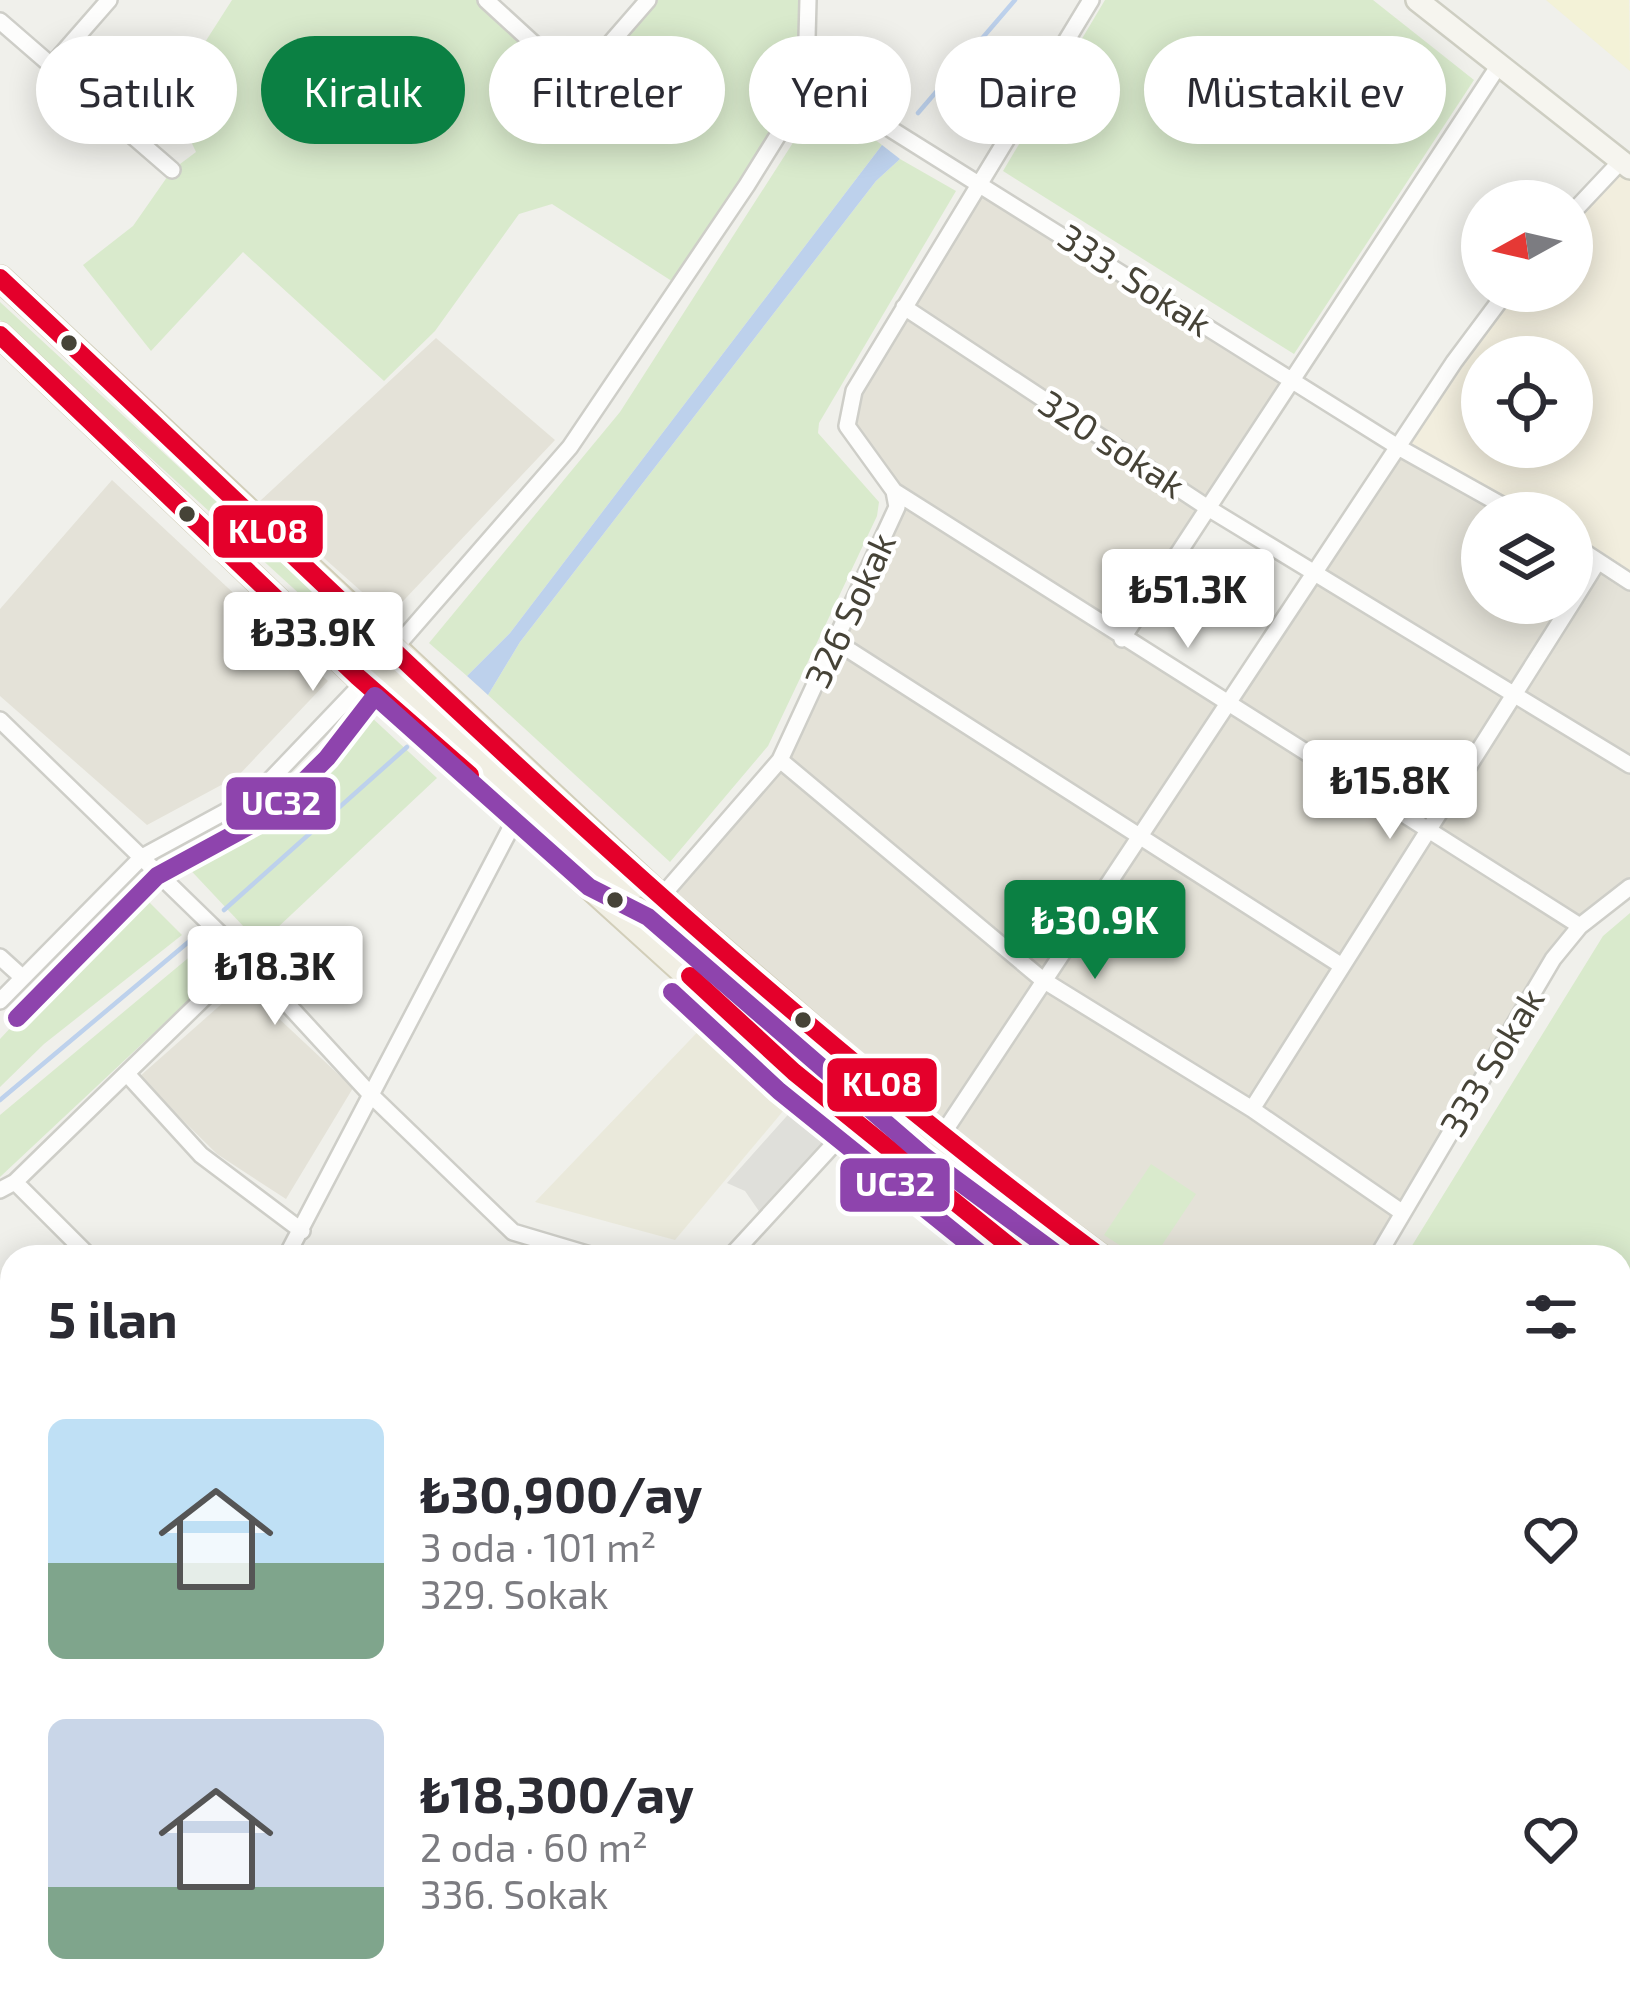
<!DOCTYPE html>
<html lang="tr">
<head>
<meta charset="utf-8">
<style>
  :root { --surface:#fff; --page:#f2f2f3; --text:#2b2b33; --muted:#7c7c81; --accent:#0b8043 }
  body { margin:0; font-family:"Exo 2",sans-serif; background:var(--page); color:var(--text); height:100vh; display:flex; flex-direction:column; font-size:45px; white-space:nowrap }
  * { box-sizing:border-box; margin:0 }
  p { font-size:39px; color:var(--muted) }
  .icon { flex:none; width:66px; height:66px; fill:none; stroke:currentColor; stroke-width:2; stroke-linecap:round; stroke-linejoin:round }
  .map { position:relative; flex:1; overflow:hidden }
  .drawer { position:absolute; left:0px; top:1245px; width:1632px; height:771px; display:flex; flex-direction:column; background:var(--surface); border-radius:36px 36px 0 0; box-shadow:0 6px 30px #0003 }
  .drawer>* { flex:none }
  .top-card { position:absolute; left:36px; top:36px; width:1560px; height:108px; display:flex; gap:24px }
  .needle { width:78px; rotate:262deg }
  .tools { position:absolute; left:1461px; top:180px; display:grid; gap:24px }
  .tools a { display:grid; place-items:center; width:132px; height:132px; border-radius:50%; background:var(--surface); box-shadow:0 6px 30px #0003; font-size:60px }
  .price { position:absolute; translate:-50% -102px; padding:0 27px; border-radius:12px; background:#fff; color:#222; font-size:39px; line-height:78px; filter:drop-shadow(0 3px 6px #0008) }
  .price::after { content:''; position:absolute; left:50%; top:72px; width:36px; height:27px; margin-left:-18px; background:inherit; clip-path:polygon(0 0,100% 0,50% 100%) }
  .price.selected { background:var(--accent); color:#fff }
  ul { padding:0; list-style:none }
  li { display:flex; align-items:center; gap:36px; height:300px; padding:0 48px }
  li span { display:grid; place-items:center; flex:none; width:336px; height:240px; border-radius:18px; color:#555 }
  li>.icon { margin-inline-start:auto }
  span .icon { width:144px; height:144px; fill:#fffc; stroke-width:1 }
  li b { font-size:51px }
  h2 { display:flex; justify-content:space-between; align-items:center; height:144px; padding:0 48px; font-size:51px }
  .chip { padding:0 42px; border-radius:54px; background:var(--surface); box-shadow:0 6px 30px #0003; font-size:42px; line-height:108px }
  .chip.selected { background:var(--accent); color:#fff }
  .map>svg:first-child { display:block }
</style>
</head>
<body>
<div class="map">
<svg width="1630" height="2015" viewBox="0 0 1630 2015">
  <rect width="100%" height="100%" fill="#f0f0eb"/>
  <path fill="#e4e2d8" d="M979,180L1290,379L1122,639L1227,706L1398,447L1516,513H1482V603H1572V544L1630,582V887L1580,926L1377,1257H1101L661,897L780,760L897,507L847,426L854,391Z
    M436,338L555,440L389,616L260,501Z
    M112,480L328,681L238,776L147,825L0,696V609Z
    M243,985L353,1088L286,1199L217,1154L139,1077Z
    M0,1418L12,1428V1634L0,1655Z"/>
  <path fill="#f2eede" fill-rule="evenodd" d="M1630,168V582L1572,544V513H1516L1398,447L1507,291H1572V213L1600,181ZM1482,357H1572V447H1482Z"/>
  <path fill="#eae9db" d="M709,1020L794,1098L675,1240L535,1202Z"/>
  <path fill="#d9eacc" d="M232,0H486L580,77L654,0H808L806,76L681,287L552,204L519,214L435,331L384,381L243,252L151,351L83,265L133,226L172,170L196,152L170,97Z
    M1105,0H1373L1474,80L1294,354L1003,171Z
    M821,99L882,145L510,633L467,676L429,643L620,412Z
    M900,159L956,191L819,423L818,433L879,502L877,516L768,746L670,862L488,695L520,642L876,181Z
    M0,302L360,634L352,642L0,320Z
    M370,716L437,778L260,944L182,861L273,815Z
    M616,884L668,914L908,1136L1070,1257H1045L982,1214L694,965Z
    M138,891L182,935L44,1044L0,1087V1039Z
    M1630,913V1303L1620,1318V1257H1405L1603,936Z
    M199,949L222,969L0,1177V1115Z
    M1151,1164L1196,1194L1154,1257H1138L1104,1235Z"/>
  <path fill="#f3f2d7" d="M1546,0H1629L1630,71Z"/>
  <path fill="#dfdfda" d="M794,1108L828,1138L761,1214L745,1191L727,1183Z"/>
  <path fill="#bdd1ec" d="M882,145L900,159L876,181L520,642L488,695L467,676L510,633Z
    M1630,1307V2015H975L992,2004H1620V1322Z"/>
  <g fill="none" stroke-linecap="round" stroke-linejoin="round">
    <path stroke="#bdd1ec" stroke-width="4.5" d="M918,113L1015,0
      M224,910L407,747
      M0,1100L192,939"/>
    <defs>
      <path id="street" d="M486,0L569,76L581,77L648,0
        M0,21L172,170
        M53,64L109,0
        M806,76L1398,447L1516,513
        M1572,213L1621,161
        M904,307L1208,508L1630,765
        M894,491L1580,926
        M1572,544L1630,582
        M1572,603L1598,561
        M1122,639L1499,65
        M835,641L1342,966
        M395,648L570,447L747,185L793,111L806,76L808,0
        M0,720L245,958L372,1096L513,1232L597,1257
        M780,760L1043,980L1252,1109L1403,1213
        M661,897L780,760L897,507L894,491L847,426L854,391L1091,0
        M0,957L22,977
        M0,1001L142,857L256,795L364,682
        M127,1074L201,1155L302,1231
        M1252,1109L1572,603
        M940,1138L1454,362L1507,291
        M15,1182L90,1257
        M0,1190L15,1182L245,958
        M286,1257L517,816
        M730,1257L854,1122
        M1377,1257L1553,959L1580,926L1630,887
        M0,1395L12,1403
        M0,1689L12,1673"/>
      <path id="secondary" d="M1417,0L1630,168"/>
      <path id="primary" d="M0,278L661,897L940,1138L1101,1257
        M0,335L358,677L794,1072L1023,1257
        M379,667L603,868L638,885
        M1620,1596L1630,1602
        M1620,1645L1630,1652"/>
    </defs>
    <use href="#street" stroke="#cecec8" stroke-width="20"/>
    <use href="#secondary" stroke="#cecec2" stroke-width="26"/>
    <use href="#primary" stroke="#d2ceb9" stroke-width="28"/>
    <use href="#street" stroke="#fdfdfc" stroke-width="15"/>
    <use href="#secondary" stroke="#f6f5ef" stroke-width="21"/>
    <use href="#primary" stroke="#f1efe4" stroke-width="24"/>
    <defs>
      <path id="bus-1" d="M0,278C358,613 706,965 1101,1257
        M0,335L358,677L470,775
        M690,976L794,1072L1023,1257"/>
      <path id="bus-2" d="M672,992L779,1091L985,1257
        M17,1018L157,876L271,814L327,758L375,696L589,887L648,917L924,1156L1061,1257"/>
    </defs>
    <use href="#bus-1" stroke="#fff" stroke-width="27"/>
    <use href="#bus-2" stroke="#fff" stroke-width="27"/>
    <use href="#bus-1" stroke="#e4002b" stroke-width="18"/>
    <use href="#bus-2" stroke="#8e44ad" stroke-width="18"/>
  </g>
  <g fill="#464337" stroke="#fff" stroke-width="4.5">
    <circle cx="69" cy="343" r="10"/>
    <circle cx="187" cy="514" r="10"/>
    <circle cx="615" cy="900" r="10"/>
    <circle cx="803" cy="1020" r="10"/>
  </g>
  <g text-anchor="middle" stroke-width="9" stroke-linejoin="round" paint-order="stroke">
    <g font-size="36" fill="#464337" stroke="#fff">
      <text transform="translate(1135 280) rotate(33)" y="13">333. Sokak</text>
      <text transform="translate(1112 444) rotate(33)" y="13">320 sokak</text>
      <text transform="translate(850 610) rotate(-65)" y="13">326 Sokak</text>
      <text transform="translate(1492 1062) rotate(-59)" y="13">333 Sokak</text>
    </g>
  </g>
  <g stroke="#fff" stroke-width="4.5">
    <rect x="211" y="503" width="114" height="57" rx="12" fill="#e4002b"/>
    <rect x="224" y="775" width="114" height="57" rx="12" fill="#8e44ad"/>
    <rect x="825" y="1056" width="114" height="58" rx="12" fill="#e4002b"/>
    <rect x="838" y="1156" width="114" height="58" rx="12" fill="#8e44ad"/>
  </g>
  <g font-size="33" text-anchor="middle" font-weight="bold" fill="#fff">
    <text x="268" y="543">KL08</text>
    <text x="281" y="815">UC32</text>
    <text x="882" y="1096">KL08</text>
    <text x="895" y="1196">UC32</text>
  </g>
</svg>
<div class="tools">
<a><svg class="needle" viewBox="-14 -14 28 28"><path d="M0-13l5 13h-10z" fill="#e53935"/><path d="M0 13l5-13h-10z" fill="#7c7c81"/></svg></a>
<a><svg class="icon" aria-label="locate" viewBox="0 0 24 24"><circle cx="12" cy="12" r="6"/><path d="M12 2v4M12 18v4M2 12h4M18 12h4"/></svg></a>
<a><svg class="icon" aria-label="layers" viewBox="0 0 24 24"><path d="M12 4l9 5-9 5-9-5zM3 14l9 5 9-5"/></svg></a>
</div>
<b class="price" style="left:1188px;top:651px">₺51.3K</b>
<b class="price" style="left:313px;top:694px">₺33.9K</b>
<b class="price" style="left:1390px;top:842px">₺15.8K</b>
<b class="price selected" style="left:1095px;top:982px">₺30.9K</b>
<b class="price" style="left:275px;top:1028px">₺18.3K</b>
<div class="top-card">
<a class="chip">Satılık</a>
<a class="chip selected">Kiralık</a>
<a class="chip">Filtreler</a>
<a class="chip">Yeni</a>
<a class="chip">Daire</a>
<a class="chip">Müstakil ev</a>
</div>
<section class="drawer">
<h2>5 ilan<svg class="icon" aria-label="filters" viewBox="0 0 24 24"><path d="M4 7h16M4 17h16"/><circle cx="9" cy="7" r="2"/><circle cx="15" cy="17" r="2"/></svg></h2>
<ul>
<li><span style="background:linear-gradient(#bfe0f5 60%,#7fa58c 0)"><svg class="icon" aria-label="home" viewBox="0 0 24 24"><path d="M3 11l9-7 9 7M6 9v11h12V9"/></svg></span><div><b>₺30,900/ay</b><p>3 oda · 101 m²</p><p>329. Sokak</p></div><svg class="icon" aria-label="heart" viewBox="0 0 24 24"><path d="M12 20l-8-8c-3-5 5-10 8-4 3-6 11-1 8 4z"/></svg></li>
<li><span style="background:linear-gradient(#c9d6e8 70%,#7fa58c 0)"><svg class="icon" aria-label="home" viewBox="0 0 24 24"><path d="M3 11l9-7 9 7M6 9v11h12V9"/></svg></span><div><b>₺18,300/ay</b><p>2 oda · 60 m²</p><p>336. Sokak</p></div><svg class="icon" aria-label="heart" viewBox="0 0 24 24"><path d="M12 20l-8-8c-3-5 5-10 8-4 3-6 11-1 8 4z"/></svg></li>
</ul>
</section>
</div>
</body>
</html>
